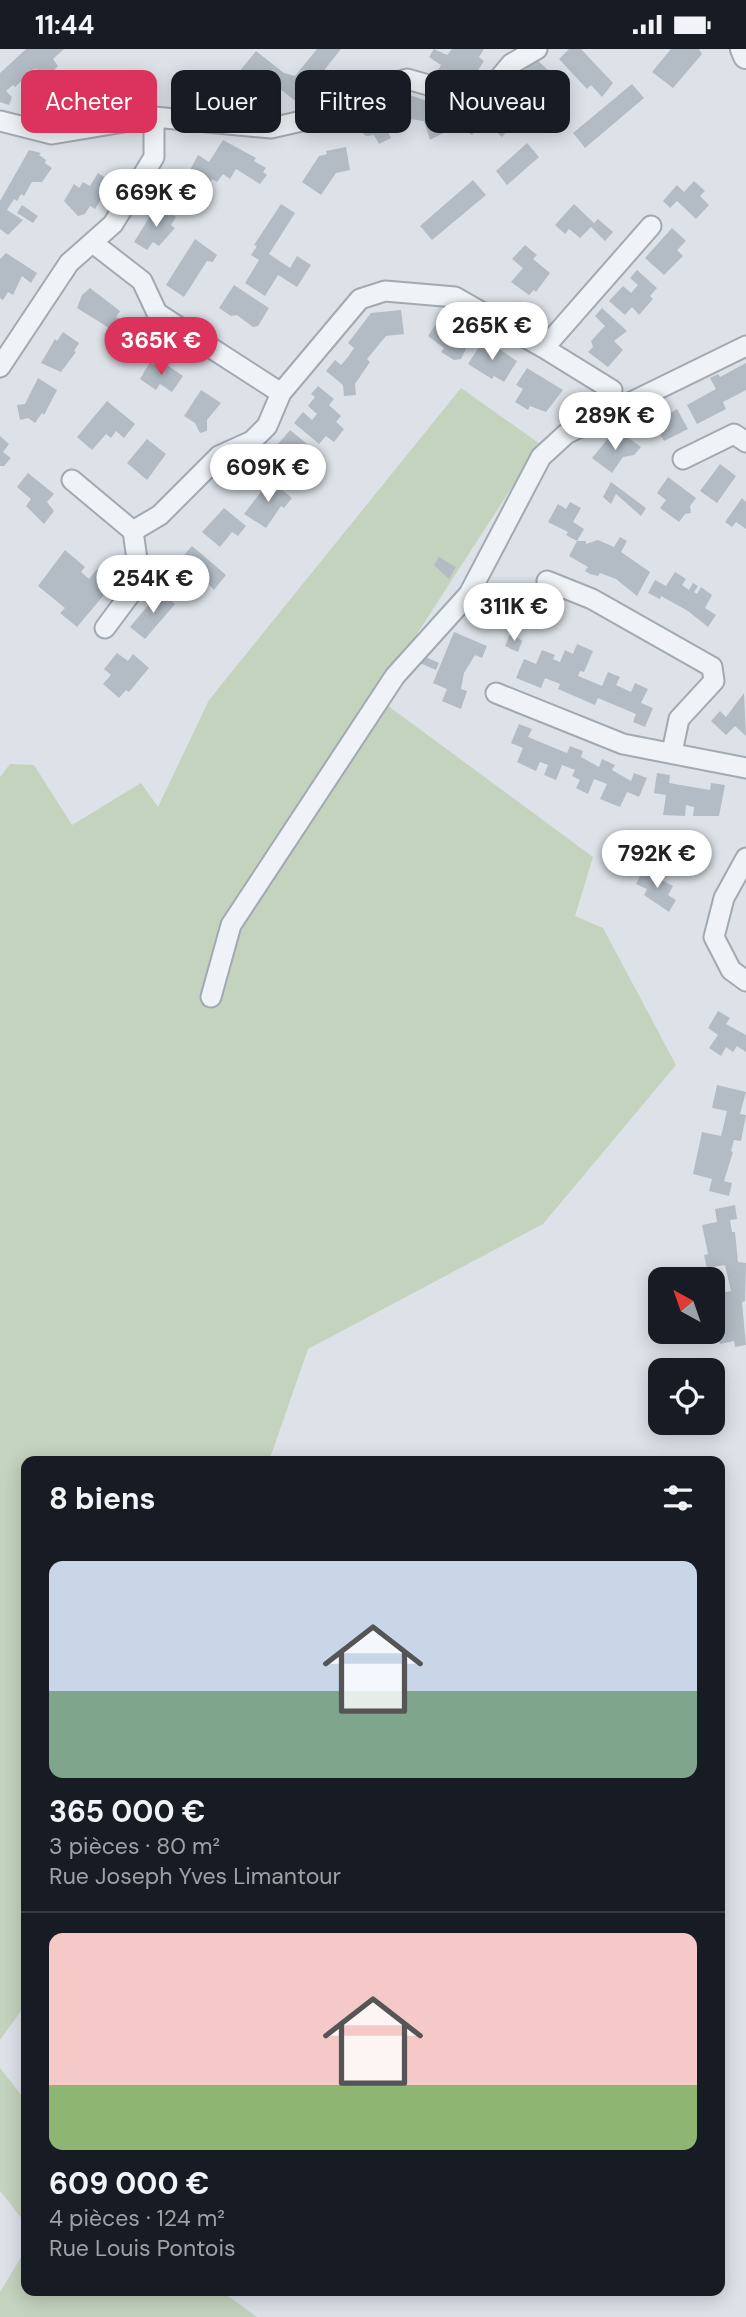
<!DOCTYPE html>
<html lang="fr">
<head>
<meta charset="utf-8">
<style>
  :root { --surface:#171b24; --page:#242831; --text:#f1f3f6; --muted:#9ea1a6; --line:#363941; --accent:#db335c }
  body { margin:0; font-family:"DM Sans",sans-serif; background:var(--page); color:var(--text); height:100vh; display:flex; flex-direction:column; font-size:26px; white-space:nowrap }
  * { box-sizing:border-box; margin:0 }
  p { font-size:23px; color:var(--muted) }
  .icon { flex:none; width:38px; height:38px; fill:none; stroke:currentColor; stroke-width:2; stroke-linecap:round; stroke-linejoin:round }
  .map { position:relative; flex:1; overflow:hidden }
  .side { position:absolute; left:21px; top:1407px; width:704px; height:840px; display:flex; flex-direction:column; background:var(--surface); border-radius:14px; box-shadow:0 4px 18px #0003 }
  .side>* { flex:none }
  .guide { position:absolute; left:21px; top:21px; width:705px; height:63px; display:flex; gap:14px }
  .needle { width:46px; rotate:320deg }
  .fabs { position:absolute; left:648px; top:1218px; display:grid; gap:14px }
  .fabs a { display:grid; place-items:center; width:77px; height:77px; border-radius:14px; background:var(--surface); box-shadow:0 4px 18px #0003; font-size:35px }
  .price { position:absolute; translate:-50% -60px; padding:0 16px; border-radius:24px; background:#fff; color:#222; font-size:23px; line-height:46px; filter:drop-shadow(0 2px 4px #0008) }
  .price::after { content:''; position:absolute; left:50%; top:42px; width:21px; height:16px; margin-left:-10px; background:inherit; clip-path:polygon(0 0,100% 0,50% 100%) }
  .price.active { background:var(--accent); color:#fff }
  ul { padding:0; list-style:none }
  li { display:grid; align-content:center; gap:14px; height:371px; padding:0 28px }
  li+li { border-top:2px solid var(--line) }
  li span { display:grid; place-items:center; height:217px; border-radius:14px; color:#555 }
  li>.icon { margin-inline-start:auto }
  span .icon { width:126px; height:126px; fill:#fffc; stroke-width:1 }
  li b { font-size:30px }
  h2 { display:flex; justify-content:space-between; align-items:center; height:84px; padding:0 28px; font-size:30px }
  .tag { padding:0 24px; border-radius:14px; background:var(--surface); box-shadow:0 4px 18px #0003; font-size:24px; line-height:63px }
  .tag.active { background:var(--accent); color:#fff }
  .status { display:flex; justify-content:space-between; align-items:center; height:49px; padding:0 35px; background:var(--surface); direction:ltr }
  .status svg { height:19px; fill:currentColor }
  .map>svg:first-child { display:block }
</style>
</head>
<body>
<div class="status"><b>11:44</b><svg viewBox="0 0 49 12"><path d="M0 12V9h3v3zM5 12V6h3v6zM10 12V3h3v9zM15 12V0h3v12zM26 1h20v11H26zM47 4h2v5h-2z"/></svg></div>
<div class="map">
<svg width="746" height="2268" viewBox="0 0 746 2268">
  <rect width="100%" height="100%" fill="#dce2e8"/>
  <path fill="#c4d3bd" d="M461,339L540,395L376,648L593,808L575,867L603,879L676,1016L543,1175L308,1300L269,1412H26V1955L0,1991V728L10,715L34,716L72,776L141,734L158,758L209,651Z
    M0,2019L26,2052V2175L0,2142Z
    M26,2200V2242H221L257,2268H0V2243Z"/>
  <path fill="#b3bcc5" d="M26,0H64L53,10L58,17L50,26L35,20L15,38L13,36L6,42L12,48L9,56L0,53V24Z
    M317,0H341L298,54L275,36L264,51L235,28L256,2L284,24L295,27Z
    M434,0L447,6L452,0H484L479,8L484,12L475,26L469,22L457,39L436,24L441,16L429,8Z
    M569,0H581L613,34L602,48L591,36L587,40L559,10Z
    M671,0H699L702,5L673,39L652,23Z
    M535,9L565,37L551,52L530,33L525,39L516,31Z
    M632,35L644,49L585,99L573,84Z
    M406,39L410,46L427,52L435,47L449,81L430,91L424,72L409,70L405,63L398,67L389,48Z
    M507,45L525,61L502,88L484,72Z
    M382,55L391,71L384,75L391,89L379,95L374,86L366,87L355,78L358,71L368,66L366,63Z
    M471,68L480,75L472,86L463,79Z
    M223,91L256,109L254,112L266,119L263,123L267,126L260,135L236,120L230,130L223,125L217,133L212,130L189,165L168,152L179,134L182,136L198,106L209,113Z
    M527,94L539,108L507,136L496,122Z
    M346,98L350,121L336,124L321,146L302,133L319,107L327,105L326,102Z
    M29,101L41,104L39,106L46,111L45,114L52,119L42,133H32L24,147L21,145L17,152L14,150L7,161L23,171L8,186L0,180V152Z
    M98,124L112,133L95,160L90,157L85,165L78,167L64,152L74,135L79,139L83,133L90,137Z
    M473,131L486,146L432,191L420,177Z
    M694,132L705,142L700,147L709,156L696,170L677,152L670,159L663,152L677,136L684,143Z
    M281,155L295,164L269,205L290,219L297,207L311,216L297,238L278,226L265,247L245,234L259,211L251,206L257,197L254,196Z
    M574,155L594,174L598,170L613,183L605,192L591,178L580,189L569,180L565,185L555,176Z
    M22,156L38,167L33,174L17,164Z
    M157,156L176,168L171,176L175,179L159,197L153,193L147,201L134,193Z
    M672,179L686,192L677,201L683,207L664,226L645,209Z
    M195,190L217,206L213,213L207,212L184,248L166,236Z
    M525,196L537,206L533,210L550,224L536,243L534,241L529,246L511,233L523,219L512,210Z
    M6,204L37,224L31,234L22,227L13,246L8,243L3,251L0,249V210Z
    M637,221L657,239L650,247L653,250L639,266L632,258L625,266L609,252L623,237L631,244L638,236L630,229Z
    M234,236L269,259L258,277L253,278L237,266L231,267L219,259Z
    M90,239L120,262L116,268L150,286L133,304L104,286L109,279L77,259L82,246Z
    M602,259L627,282L614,292L623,301L608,318L588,303L593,298L591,292L605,277L595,267Z
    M401,261L404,285L386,287L367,310L370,313L355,335L356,346L344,347L343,336L326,322L335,311L341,316L348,308L354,299L348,294L371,264Z
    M439,270L451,281L459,271L475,281L461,310L454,311L441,303L444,299L428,287Z
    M63,283L79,294L74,302L76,303L61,323L41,314L55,290L57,292Z
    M484,290L517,312L504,333L494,327L492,330L468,315Z
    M161,312L183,327L172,343L160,335L156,341L140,330L150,313L158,318Z
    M746,314V341L723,353L726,360L697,375L687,356L716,340L710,329L718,325L720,328Z
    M527,319L563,341L546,363L530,357L528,361L515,353L523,340L516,336Z
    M38,329L57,341L44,366L42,364L35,374L28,369L20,371L17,356L25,355Z
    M318,337L334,350L329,356L341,367L336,373L344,380L334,393L326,387L319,395L294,374L303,363L312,371L317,365L308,357L315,348L311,345Z
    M201,341L221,354L207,371V382L200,384L195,374L184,367Z
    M107,352L135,375L124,389L116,382L111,389L106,385L92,401L77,388Z
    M677,360L688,380L664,392L654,374Z
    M290,381L322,407L302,437L290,427L286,432L276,424L290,405L278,395Z
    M611,386L620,393L624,386L641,398L634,406L623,408L612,424L592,409Z
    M0,387L9,395L3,403L11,409L4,417H0Z
    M147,390L166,405L147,431L127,414Z
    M720,415L736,427L717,454L700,442Z
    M28,424L54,445L47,453L54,462L44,475L26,457L31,450L17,438Z
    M668,428L696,449L690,457L691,464L685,465L679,473L660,459L666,451L657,444Z
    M270,431L292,449L284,459L281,457L266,479L244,465Z
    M611,433L646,459L641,467L616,445L611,455L603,448Z
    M742,449L746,453V480L736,473L732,478L725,473Z
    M570,453L581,459L573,473L584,480L577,492L566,486L568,483L548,473L558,455L566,460Z
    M224,459L246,477L238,487L232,483L220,498L202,483Z
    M620,488L627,492L621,503L650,523L637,547L616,530L600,524L598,527L590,525L585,522L588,518L569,507L577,492H586V495L598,491L614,498Z
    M192,497L226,526L214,541L206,532H199L186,548L164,530L179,512L184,513L185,505Z
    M65,501L85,518L81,523L89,530L97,520L114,534L77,578L60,564L65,559L38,537Z
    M439,508L456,518L449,530L434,516Z
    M675,523L686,530L682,536L689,541L693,534L698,537L694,543L697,545L701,538L712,546L705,559L716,566L708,578L688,562L661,547L660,550L648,544L655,531L666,537Z
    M160,542L175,555L145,590L130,578Z
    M454,583L487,597L482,609L475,606L464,624L461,640L467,642L461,660L442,652L447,640L433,634Z
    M511,583L522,592L518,603L505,597Z
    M577,595L593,602L584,623L580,622L578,627L602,637L608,623L620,628L616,636L631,643L635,634L648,640L641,654L653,659L645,678L633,673L636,665L598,649L595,656L558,640L560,635L545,629L541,639L516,629L524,610L536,615L542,601L555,606L553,610L560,613L565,601L573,605Z
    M117,604L128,612L133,605L149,619L129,643L126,641L119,649L103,635L111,626L104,620Z
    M419,605L439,614L436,621L415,612Z
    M744,644L746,687L735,677L726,686L711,672L720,662L726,668Z
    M519,675L532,680L528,688L567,704L570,697L583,702L581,708L599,718L602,710L615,716L612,721L631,732L634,724L647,729L639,748L627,743L620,758L600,750L607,735L594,730L588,745L576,739L580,731L572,727L575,721L562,716L556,731L544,726L548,716L540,713L536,722L517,713L523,699L511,694Z
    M657,724L670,726L669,734L698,739L710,741L711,734L725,736L719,767H693L694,758L686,756L685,767L663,766L666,746L654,744Z
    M643,821L673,837L668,846L676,851L669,863L644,846L647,840L636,835Z
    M718,962L730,969L726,975L746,986V1003L737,997L733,1003L726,998L721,1007L709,999L718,986L708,979Z
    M717,1036L746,1043L740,1065L746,1066L741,1092L734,1091L731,1102L733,1103L724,1132L732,1134L729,1147L709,1142L712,1130L693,1125L702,1083L721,1087L727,1062L712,1059Z
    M735,1156L737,1170L730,1171L732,1183H735L738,1213L746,1214L745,1252L742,1253L746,1296L735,1298L734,1292L720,1295L717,1288L713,1259L717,1258L715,1245L731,1242L725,1216L707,1219L704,1206L708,1205L702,1176L717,1173L715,1160Z"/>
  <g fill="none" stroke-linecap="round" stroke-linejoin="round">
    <defs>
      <path id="minor" d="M0,72L52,85L154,68L271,79L320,68L379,39L407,30L481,51L511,15L537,0
        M93,194L142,232L157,264L281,344
        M544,299L612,341
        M0,318L69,214L113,175L154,108V68
        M683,410L734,385L746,393
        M72,431L133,482
        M547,532L592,550L712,618L714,632L679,670L672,703
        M105,579L140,532L133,482L160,466L219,407L252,392L267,377L281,344L360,250L385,242L455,248L544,299L651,177
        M496,644L623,695L746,719
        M746,809L724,849L714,888L731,921L746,932
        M211,948L231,876L395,627L469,545L541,408L566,385L746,297"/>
      <path id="tertiary" d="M743,0L746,7"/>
    </defs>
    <use href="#minor" stroke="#a1a9b2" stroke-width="23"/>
    <use href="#tertiary" stroke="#a1a9b2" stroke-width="28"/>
    <use href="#minor" stroke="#eff2f6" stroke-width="19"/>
    <use href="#tertiary" stroke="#eff2f6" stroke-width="24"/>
  </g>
</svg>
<div class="fabs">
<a><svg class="needle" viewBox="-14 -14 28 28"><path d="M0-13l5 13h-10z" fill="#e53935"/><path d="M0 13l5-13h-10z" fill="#9ea1a6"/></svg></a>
<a><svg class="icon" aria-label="locate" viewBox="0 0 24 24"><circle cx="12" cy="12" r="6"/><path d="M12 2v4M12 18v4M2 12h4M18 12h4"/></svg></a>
</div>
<b class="price" style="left:156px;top:180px">669K €</b>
<b class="price" style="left:492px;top:313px">265K €</b>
<b class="price active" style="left:161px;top:328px">365K €</b>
<b class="price" style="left:615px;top:403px">289K €</b>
<b class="price" style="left:268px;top:455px">609K €</b>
<b class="price" style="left:153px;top:566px">254K €</b>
<b class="price" style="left:514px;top:594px">311K €</b>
<b class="price" style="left:657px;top:841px">792K €</b>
<div class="guide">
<a class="tag active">Acheter</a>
<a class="tag">Louer</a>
<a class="tag">Filtres</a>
<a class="tag">Nouveau</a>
</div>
<section class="side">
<h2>8 biens<svg class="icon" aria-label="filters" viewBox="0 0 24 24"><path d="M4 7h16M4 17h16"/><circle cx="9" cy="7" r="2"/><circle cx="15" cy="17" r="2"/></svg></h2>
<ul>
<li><span style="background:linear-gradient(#c9d6e8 60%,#7fa58c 0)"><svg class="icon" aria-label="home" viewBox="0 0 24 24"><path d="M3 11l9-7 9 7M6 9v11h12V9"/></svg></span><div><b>365 000 €</b><p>3 pièces · 80 m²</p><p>Rue Joseph Yves Limantour</p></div></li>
<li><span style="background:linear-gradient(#f6c9c9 70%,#8fb573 0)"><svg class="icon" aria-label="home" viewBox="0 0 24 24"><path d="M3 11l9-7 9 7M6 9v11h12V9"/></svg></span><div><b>609 000 €</b><p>4 pièces · 124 m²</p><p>Rue Louis Pontois</p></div></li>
</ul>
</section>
</div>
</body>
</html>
